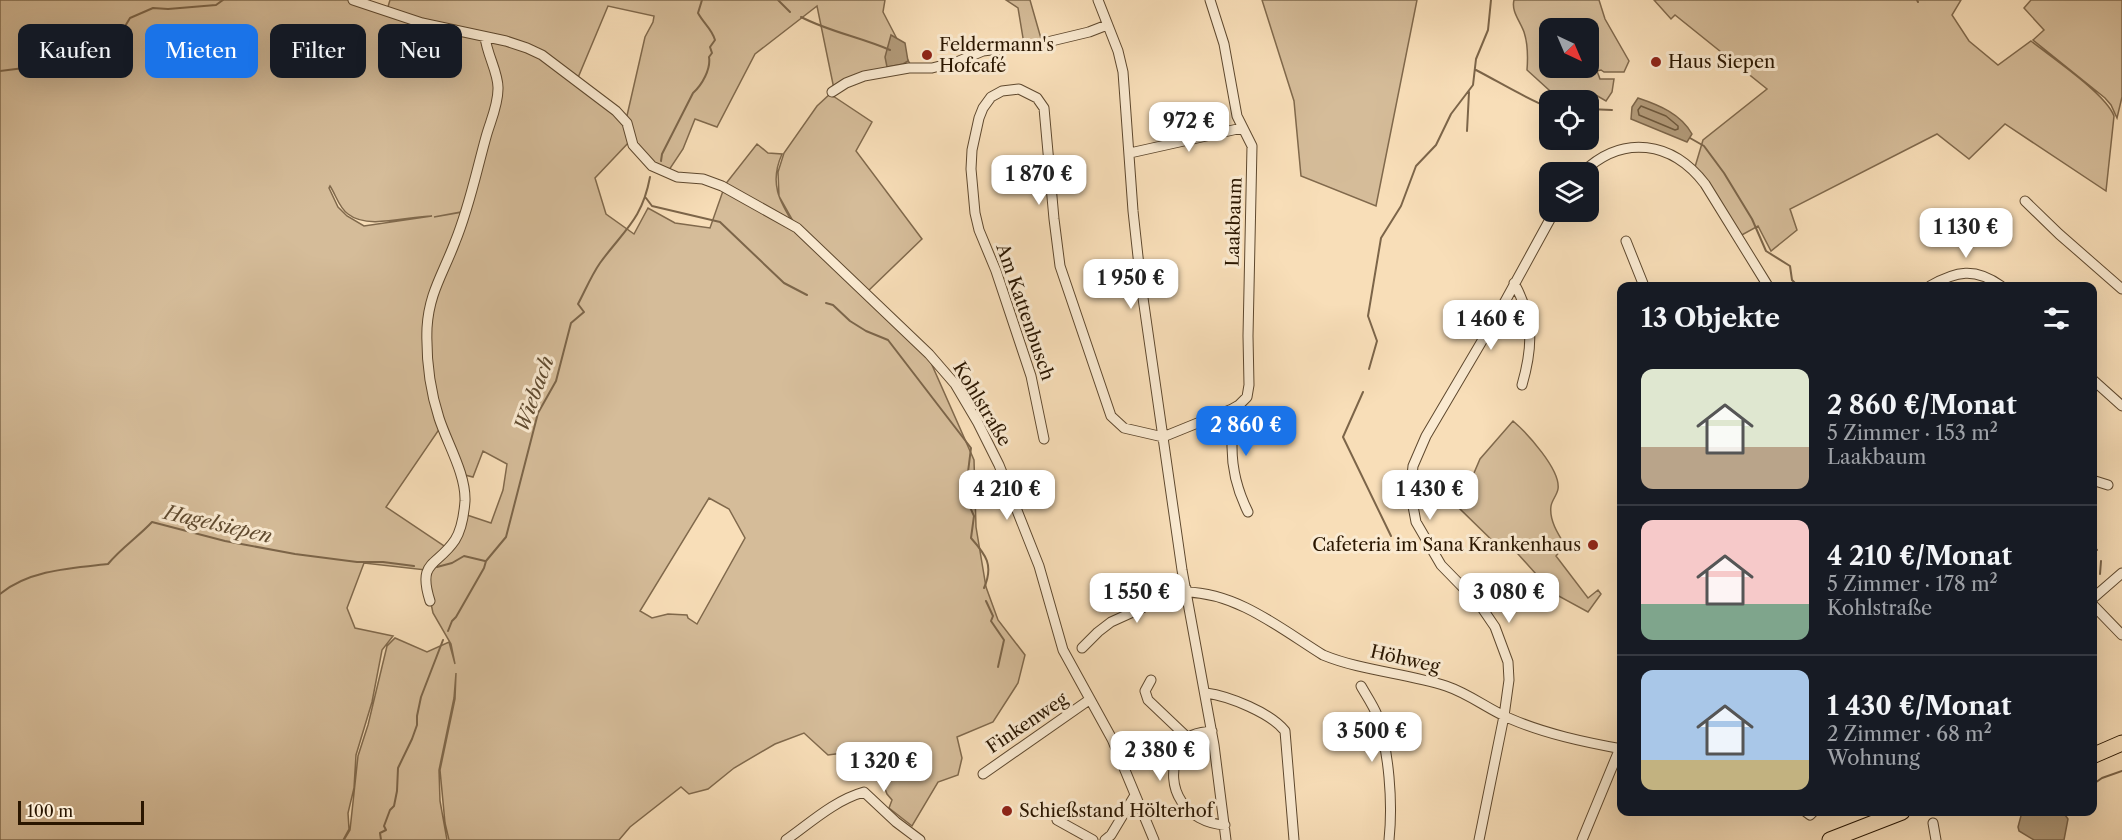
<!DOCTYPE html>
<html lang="de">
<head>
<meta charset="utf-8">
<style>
  :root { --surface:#171b24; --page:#20242c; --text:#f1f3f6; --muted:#9ea1a6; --line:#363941; --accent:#1a73e8 }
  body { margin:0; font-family:"Libre Caslon Text",serif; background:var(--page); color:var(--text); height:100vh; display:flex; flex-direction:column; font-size:22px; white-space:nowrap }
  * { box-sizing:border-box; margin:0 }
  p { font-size:20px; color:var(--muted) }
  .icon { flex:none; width:33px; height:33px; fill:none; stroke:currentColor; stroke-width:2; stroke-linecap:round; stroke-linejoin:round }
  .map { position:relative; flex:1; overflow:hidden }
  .details { position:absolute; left:1617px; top:282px; width:480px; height:534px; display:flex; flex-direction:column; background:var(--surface); border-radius:12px; box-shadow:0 6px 24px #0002 }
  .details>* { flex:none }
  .guide { position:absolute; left:18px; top:24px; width:570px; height:54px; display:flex; gap:12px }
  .needle { width:39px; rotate:136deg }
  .tools { position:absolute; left:1539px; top:18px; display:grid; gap:12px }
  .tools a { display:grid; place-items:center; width:60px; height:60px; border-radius:12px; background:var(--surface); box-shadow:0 6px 24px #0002; font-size:30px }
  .scale { position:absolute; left:18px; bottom:15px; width:126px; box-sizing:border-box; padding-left:6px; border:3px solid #2a1600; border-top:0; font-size:16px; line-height:21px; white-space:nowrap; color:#2a1600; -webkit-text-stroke:4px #faead1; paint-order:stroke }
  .price { position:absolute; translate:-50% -51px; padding:0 14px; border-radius:12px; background:#fff; color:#222; font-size:20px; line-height:39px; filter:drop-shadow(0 2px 3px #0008) }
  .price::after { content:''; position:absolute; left:50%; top:36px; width:18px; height:14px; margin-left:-9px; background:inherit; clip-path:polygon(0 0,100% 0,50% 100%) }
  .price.on { background:var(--accent); color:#fff }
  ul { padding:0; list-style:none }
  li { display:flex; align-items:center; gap:18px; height:150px; padding:0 24px }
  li+li { border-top:2px solid var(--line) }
  li span { display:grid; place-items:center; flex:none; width:168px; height:120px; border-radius:12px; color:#555 }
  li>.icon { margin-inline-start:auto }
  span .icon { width:72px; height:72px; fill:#fffc; stroke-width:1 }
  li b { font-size:26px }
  h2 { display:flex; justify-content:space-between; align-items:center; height:72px; padding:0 24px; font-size:26px }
  .pill { padding:0 21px; border-radius:12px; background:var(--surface); box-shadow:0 6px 24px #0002; font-size:21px; line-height:54px }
  .pill.on { background:var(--accent); color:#fff }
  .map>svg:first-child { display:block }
</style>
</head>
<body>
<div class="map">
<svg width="2122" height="840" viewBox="0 0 2122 840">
  <rect width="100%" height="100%" fill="#f8deb8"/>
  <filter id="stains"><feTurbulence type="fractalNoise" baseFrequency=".00333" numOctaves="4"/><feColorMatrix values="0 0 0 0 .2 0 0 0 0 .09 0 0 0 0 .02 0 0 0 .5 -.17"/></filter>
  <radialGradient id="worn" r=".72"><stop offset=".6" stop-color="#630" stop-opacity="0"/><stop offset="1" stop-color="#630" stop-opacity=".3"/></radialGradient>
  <path fill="#d5bc99" stroke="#80694c" stroke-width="1.5" fill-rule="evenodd" d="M0,0H349L421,24L484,37L487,58L496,75L497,86L495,104L466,211L434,217L468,211L497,104C498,96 501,88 499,80C496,65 488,54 487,38L526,48L541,56L615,112L625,123L630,141L595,178L606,214L634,234L648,208L675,223L710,228L724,188L797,228L896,324L928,356L974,460L976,527L986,587L998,620L1025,655L1018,683L993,722L957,737L962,758L958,775L938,782L912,826L889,808L892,800L887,794L882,781L867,776L853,756L843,753L828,755L804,733L775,744L734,768L708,789L689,794L681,787L630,827L619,840H449L445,823L440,770L455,699L456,673L454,698L439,770L440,801L447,840H344L350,830L358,756L368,725L387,646L395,638L427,652L449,642L455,664L451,644L433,613L426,580L429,567L455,542L460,533L464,514L491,523L503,490L507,464L483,451L473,477L461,474L442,425L386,507L447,548L426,570L364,563L347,608L355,628L393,636L382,650L372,702L356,755L354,788L348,813L349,829L343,840H0ZM330,186C336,195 339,208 348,214C368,230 408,216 432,216L364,226L347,216L338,207L329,188ZM709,498L729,509L745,538L697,624L688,618L687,615L668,614L652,618L640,611Z
    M390,0H885L883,12L910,64L834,89L817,6L755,54L717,127L695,119L683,149L667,173L641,155L626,120L645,37L653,22L654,16L608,6L577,80L542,54L387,10Z
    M1006,0H1030L1042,42L1024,44L1018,8Z
    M1262,0H1417L1376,206L1301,176L1294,101Z
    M1514,0H1599L1605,19L1629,61L1624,72H1604L1601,70L1597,71L1600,79H1614L1612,92L1606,101L1594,94L1589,99L1580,97L1578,100H1560L1527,70C1528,57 1528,44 1524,32C1520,21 1511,11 1514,0ZM1588,28V68H1550V28Z
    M1654,0H1961L1952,15L1969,41L1998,65L2031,41C2051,57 2106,94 2114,116L2106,191L2005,124L1969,159L1937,134L1790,209L1797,230L1771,251L1758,226L1740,236L1695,167L1703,140L1767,89L1675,15L1671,19Z
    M2031,0H2122V97L2117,118L2111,105L2105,98L2033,40L2044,30L2024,8Z
    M830,94L872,122L856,151L922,239L867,292L797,228L779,196L778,172L784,153L817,106Z
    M757,144L768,153L782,154C769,183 779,201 795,226L724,186Z
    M1513,421C1527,433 1561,470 1558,489C1557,495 1552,500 1551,506C1549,520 1558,534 1565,545L1556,556L1588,598L1598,590L1601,594L1588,612L1553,593L1509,544L1502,550L1459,508L1480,459Z"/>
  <path fill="#b29a79" stroke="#7c6549" stroke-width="1.5" d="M891,35L905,43L908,61L903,64L887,67L885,57Z
    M1638,98C1659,105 1681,114 1692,134L1687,142L1631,119L1632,107Z
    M2022,812H2063L2068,819L2064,840H2034L2019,831L2018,827Z"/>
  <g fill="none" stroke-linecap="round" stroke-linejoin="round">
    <path stroke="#6e583c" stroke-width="1.5" d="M1641,106L1666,116L1678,126V129L1675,130L1639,115L1638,110Z"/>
    <path stroke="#7c6549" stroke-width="2" d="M778,0L790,12
      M1917,0L1918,2
      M801,17C830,32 860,37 890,50
      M50,63C67,59 83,57 91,40L96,46L102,47L109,44L116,34L124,28L130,18L153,8L168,9L216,5L223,0
      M1476,70C1501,83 1523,97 1550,108
      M0,71L24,68L30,61L39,62
      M1588,109L1612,110
      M1467,131L1469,92
      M1690,138L1704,146L1724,173L1752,219L1766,251L1790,266L1792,280L1798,286
      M661,161L662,154L693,93C702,85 711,69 709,57L712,53L710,47L715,40C712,29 704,24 698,13L702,0
      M646,198L652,206L720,222L784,283L807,295
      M826,303L833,305L850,321L866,331L888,340L971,448L965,496L974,516L971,538C986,555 994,565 984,588
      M1369,369L1377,341L1368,316L1381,238L1401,206L1416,166L1436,145L1451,114L1473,85L1476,59L1488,30L1491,0
      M1363,392L1343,437L1391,536
      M2092,545L2097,550
      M437,567L452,563L464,556L485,561
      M2100,574L2101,561
      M0,594C29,570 72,568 108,564C121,548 138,537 152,522L225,541L295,554L357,562H383L414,566
      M986,601L993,616L991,621L1004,640L998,667
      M448,631L452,621L456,617L484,568L486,561L506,537L538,413L556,381L571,323L584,312L578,304C585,291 591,276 600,263C624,230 642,220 650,177
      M2092,785L2102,778L2122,771
      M381,840L380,833L386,830L384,826L390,810L394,806L397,791L398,768L412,739L417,725V716L421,697L443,640"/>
    <defs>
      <path id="minor" d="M353,0L422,23L506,41L527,48L542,55L616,111L627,123L633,145L652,166L677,177L703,179L722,186L797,228L929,354L955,384L978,423L999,465L1039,566L1063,650L1112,739L1154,840
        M1098,0L1118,51L1123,72L1133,211L1141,284L1182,570L1214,745L1226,840
        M832,92L846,83L864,76L909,68H932L959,61L983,51L1039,44L1089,32L1107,25
        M1130,153L1242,128
        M1583,172C1623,134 1672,141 1705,184L1768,286
        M2025,201L2059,234L2122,289
        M1626,241L1644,286
        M1514,283C1534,319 1533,347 1522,385
        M1930,286C1956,271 1975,267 2001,286
        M2092,379L2122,406
        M1232,409C1234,422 1232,434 1232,447C1232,469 1238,492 1248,512
        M1044,439L1031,376L996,271L979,230L975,213L971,169L972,150L979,118L983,108L991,97L1002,91L1019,89L1037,98L1044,108L1054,219L1060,266L1111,416L1124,428L1163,437L1232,409L1239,405L1247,397L1249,385L1248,336L1252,146L1237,116L1224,44L1210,0
        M2092,480L2108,485
        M1186,592C1238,593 1281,629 1323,655C1362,671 1406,673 1446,686C1470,694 1489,710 1511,719C1546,734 1584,742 1622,749
        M2092,599L2122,573
        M430,601C417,560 437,567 455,540C462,529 464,514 465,501C466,474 447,443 439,418C430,390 426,358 427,328C429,293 443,274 455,242C469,208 476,173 486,137C490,122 498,106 498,89C499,74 487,55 485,37
        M2092,604L2122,635
        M1082,648L1098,632L1111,622L1186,588
        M1151,680L1145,691L1148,700L1188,738
        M1361,686C1366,695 1373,705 1377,715C1389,752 1393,802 1389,840
        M1206,693C1229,696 1271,713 1285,731L1294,840
        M1212,731C1204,732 1196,732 1189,737C1184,741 1182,746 1179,752C1162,788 1187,823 1225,825
        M983,774L1089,700
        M1806,812L1810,815L1813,812
        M1057,820L1093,840
        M1933,823L1936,840
        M786,840C810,823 835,800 864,792L896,822L920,840
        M1105,840L1111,835L1135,795
        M1479,840L1504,716L1509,680L1508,662L1495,627L1480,605L1441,565L1416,522L1412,501V476L1413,466L1426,436L1502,307L1554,212
        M1582,840L1620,748"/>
      <path id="primary" d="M2092,756L2122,743
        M1830,840L1902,812"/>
    </defs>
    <use href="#minor" stroke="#5e482e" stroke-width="11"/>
    <use href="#primary" stroke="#2a1600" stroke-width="17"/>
    <use href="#minor" stroke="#faead1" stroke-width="9"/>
    <use href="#primary" stroke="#f8deb8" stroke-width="15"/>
  </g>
  <g fill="#8f2418" stroke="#faead1" stroke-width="2">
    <circle cx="927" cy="55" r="6"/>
    <circle cx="1656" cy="62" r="6"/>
    <circle cx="1593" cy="545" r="6"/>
    <circle cx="1007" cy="811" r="6"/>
  </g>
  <g text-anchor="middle" stroke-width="6" stroke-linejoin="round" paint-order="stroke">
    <g font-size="18" fill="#2a1600" stroke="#faead1" text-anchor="start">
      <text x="939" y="51">Feldermann's<tspan x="939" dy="21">Hofcafé</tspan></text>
      <text x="1668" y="68">Haus Siepen</text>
      <text x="1581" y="551" text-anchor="end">Cafeteria im Sana Krankenhaus</text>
      <text x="1019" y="817">Schießstand Hölterhof</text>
    </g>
    <g font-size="18" fill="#2a1600" stroke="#faead1">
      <text transform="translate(1234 222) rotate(-88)" y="6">Laakbaum</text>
      <text transform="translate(1025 312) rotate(71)" y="6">Am Kattenbusch</text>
      <text transform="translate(982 404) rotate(59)" y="6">Kohlstraße</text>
      <text transform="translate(1405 659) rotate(13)" y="6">Höhweg</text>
      <text transform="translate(1027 723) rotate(-34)" y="6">Finkenweg</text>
    </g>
    <g font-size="20" font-style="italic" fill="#604b30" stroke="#faead1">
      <text transform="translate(534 394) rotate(-70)" y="7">Wiebach</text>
      <text transform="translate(218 524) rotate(13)" y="7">Hagelsiepen</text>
    </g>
  </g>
  <rect width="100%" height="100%" filter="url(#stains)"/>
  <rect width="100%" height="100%" fill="url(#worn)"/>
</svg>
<div class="tools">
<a><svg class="needle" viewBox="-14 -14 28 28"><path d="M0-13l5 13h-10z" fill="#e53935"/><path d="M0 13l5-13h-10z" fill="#9ea1a6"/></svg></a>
<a><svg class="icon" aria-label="locate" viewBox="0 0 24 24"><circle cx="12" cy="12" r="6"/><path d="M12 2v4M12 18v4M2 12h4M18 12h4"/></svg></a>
<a><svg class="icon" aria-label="layers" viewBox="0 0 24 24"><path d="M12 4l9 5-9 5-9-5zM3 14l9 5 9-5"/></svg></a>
</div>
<div class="scale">100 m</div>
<b class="price" style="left:1189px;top:153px">972 €</b>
<b class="price" style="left:1039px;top:206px">1 870 €</b>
<b class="price" style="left:1966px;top:259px">1 130 €</b>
<b class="price" style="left:1131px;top:310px">1 950 €</b>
<b class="price" style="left:1491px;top:351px">1 460 €</b>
<b class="price on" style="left:1246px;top:457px">2 860 €</b>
<b class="price" style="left:1007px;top:521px">4 210 €</b>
<b class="price" style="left:1430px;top:521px">1 430 €</b>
<b class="price" style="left:1137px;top:624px">1 550 €</b>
<b class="price" style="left:1509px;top:624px">3 080 €</b>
<b class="price" style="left:1372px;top:763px">3 500 €</b>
<b class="price" style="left:1160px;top:782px">2 380 €</b>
<b class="price" style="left:884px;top:793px">1 320 €</b>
<div class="guide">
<a class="pill">Kaufen</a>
<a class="pill on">Mieten</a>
<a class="pill">Filter</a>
<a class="pill">Neu</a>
</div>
<section class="details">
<h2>13 Objekte<svg class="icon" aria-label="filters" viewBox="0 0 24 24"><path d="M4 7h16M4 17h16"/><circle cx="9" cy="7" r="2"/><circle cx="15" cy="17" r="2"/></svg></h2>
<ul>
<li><span style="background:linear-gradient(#dfe7d0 65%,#b9a48a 0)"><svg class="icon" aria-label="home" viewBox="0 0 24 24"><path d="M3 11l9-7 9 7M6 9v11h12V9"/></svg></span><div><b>2 860 €/Monat</b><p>5 Zimmer · 153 m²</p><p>Laakbaum</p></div></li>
<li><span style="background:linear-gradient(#f6c9c9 70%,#7fa58c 0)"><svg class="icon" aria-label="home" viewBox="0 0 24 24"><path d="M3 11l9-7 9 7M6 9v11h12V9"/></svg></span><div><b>4 210 €/Monat</b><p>5 Zimmer · 178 m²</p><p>Kohlstraße</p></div></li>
<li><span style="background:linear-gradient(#a9c7e8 75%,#c2b280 0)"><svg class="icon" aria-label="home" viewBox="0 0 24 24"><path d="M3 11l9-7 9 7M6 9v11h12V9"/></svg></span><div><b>1 430 €/Monat</b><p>2 Zimmer · 68 m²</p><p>Wohnung</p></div></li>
</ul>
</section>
</div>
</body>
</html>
